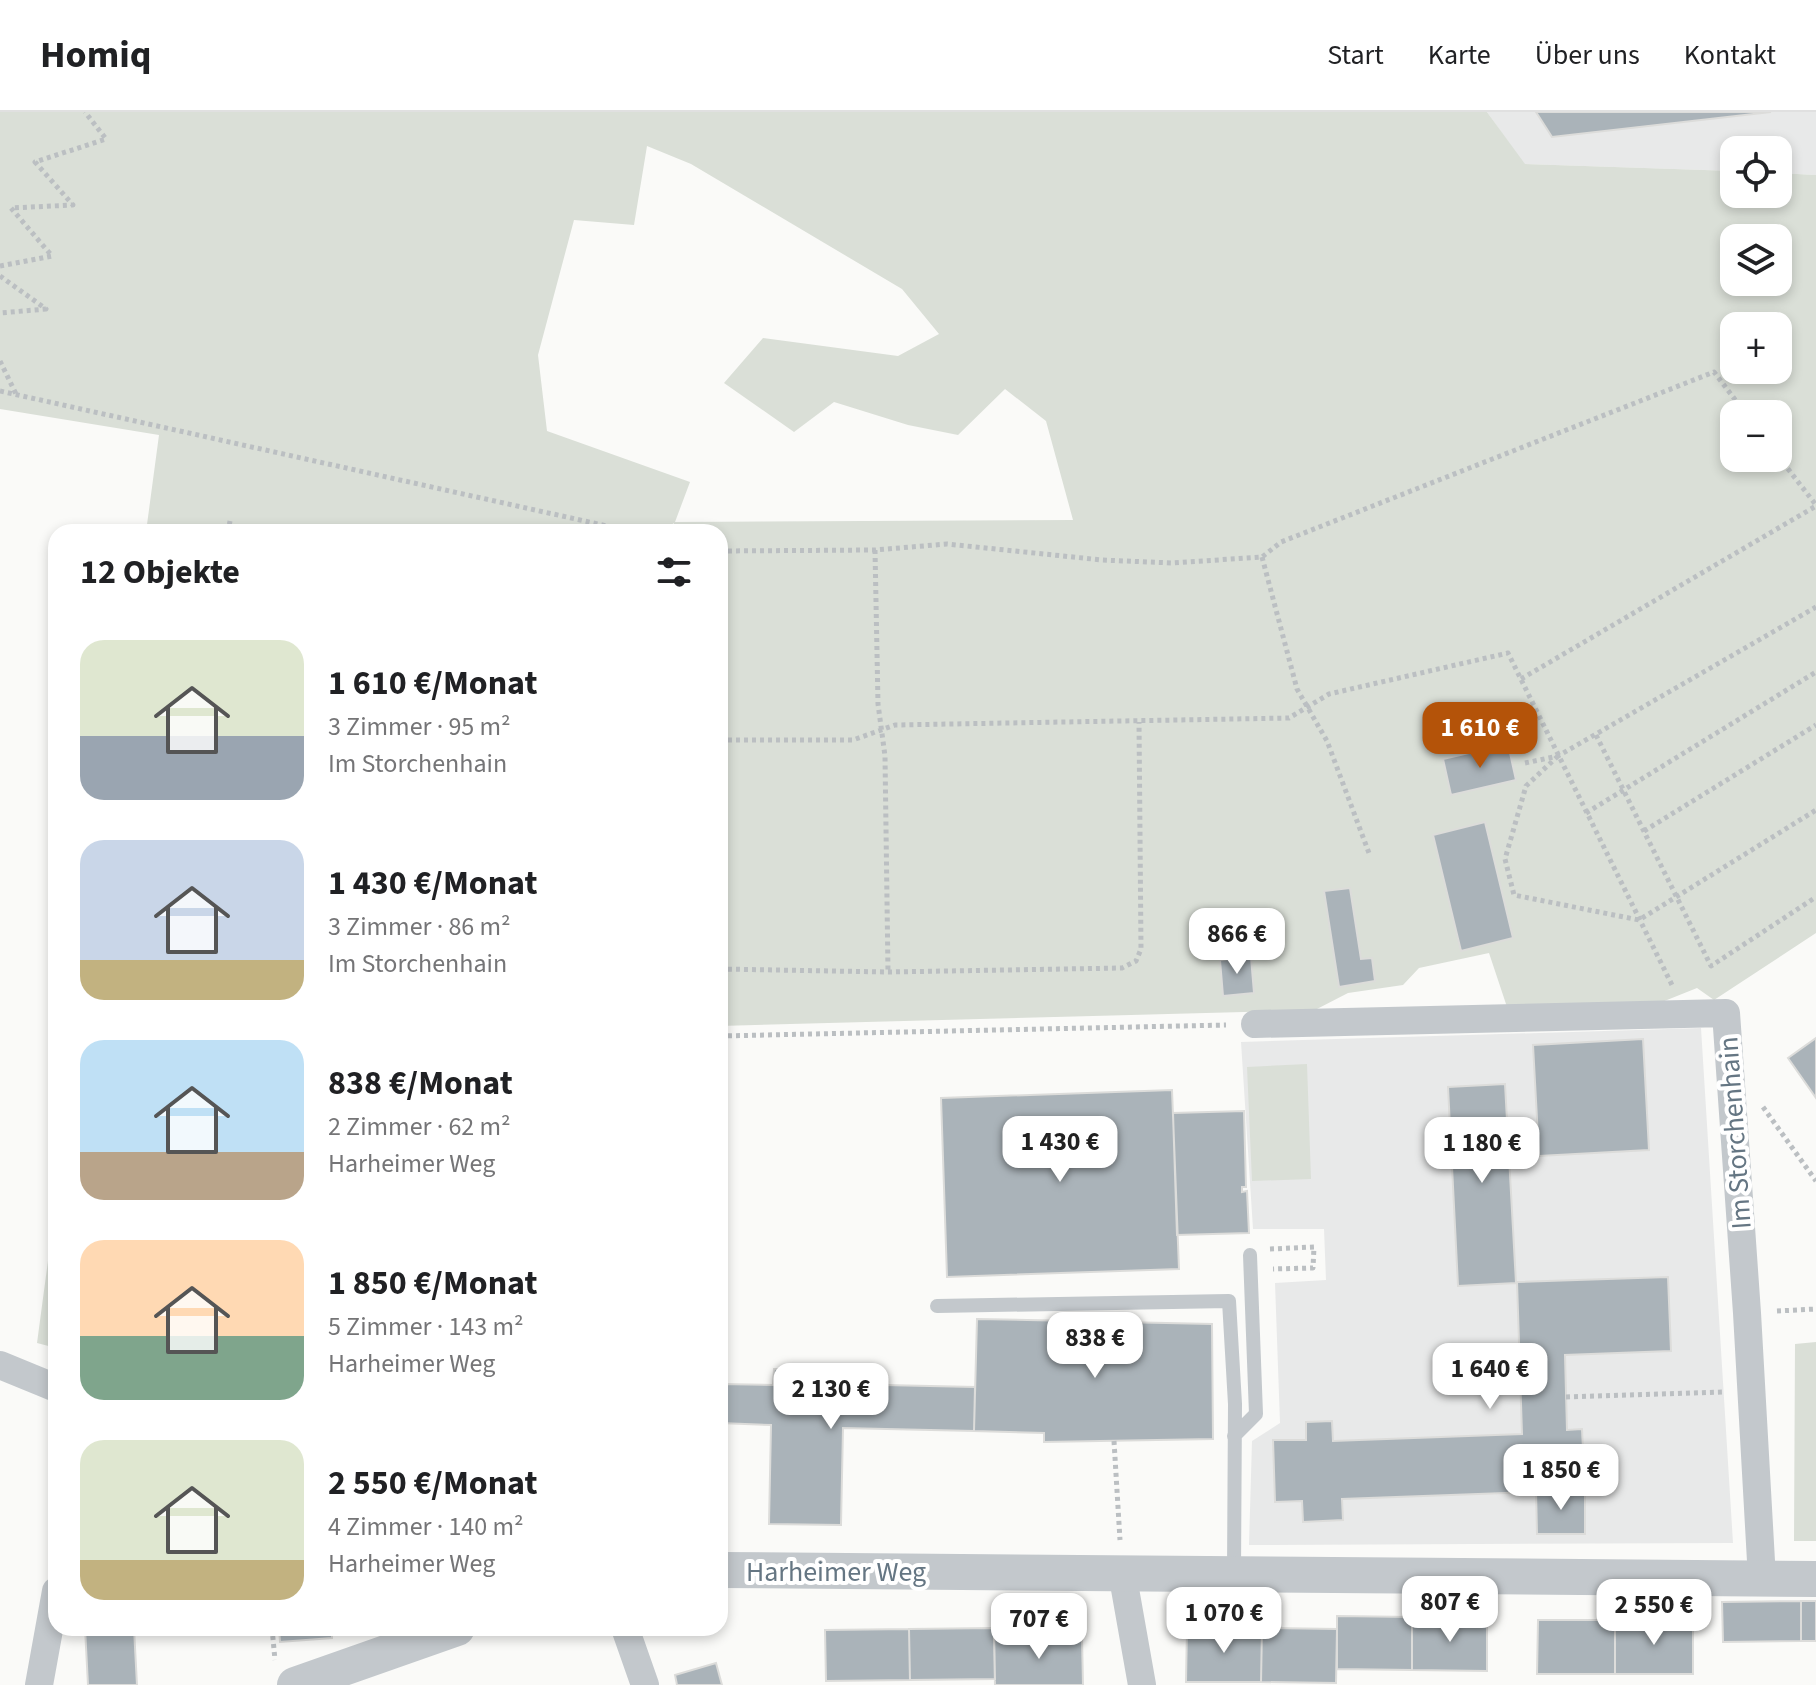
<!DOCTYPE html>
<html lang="de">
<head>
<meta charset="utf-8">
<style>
  :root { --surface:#fff; --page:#f2f2f2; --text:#202124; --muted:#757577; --line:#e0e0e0; --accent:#b45309 }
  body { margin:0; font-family:"Source Sans 3",sans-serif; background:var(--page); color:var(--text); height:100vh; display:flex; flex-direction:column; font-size:30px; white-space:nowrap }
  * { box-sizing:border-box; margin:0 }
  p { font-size:26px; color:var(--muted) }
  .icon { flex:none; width:44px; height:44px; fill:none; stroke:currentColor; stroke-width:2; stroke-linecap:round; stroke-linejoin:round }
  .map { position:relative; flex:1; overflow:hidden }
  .side { position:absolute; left:48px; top:412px; width:680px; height:1112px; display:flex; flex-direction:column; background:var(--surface); border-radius:24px; box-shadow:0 4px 12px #0003 }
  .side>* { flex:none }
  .fabs { position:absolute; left:1720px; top:24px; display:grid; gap:16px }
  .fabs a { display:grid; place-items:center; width:72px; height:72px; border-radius:16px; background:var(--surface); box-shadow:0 4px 12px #0003; font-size:40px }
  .price { position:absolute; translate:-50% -68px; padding:0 18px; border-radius:16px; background:#fff; color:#222; font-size:26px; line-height:52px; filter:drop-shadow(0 2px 4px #0008) }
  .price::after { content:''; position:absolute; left:50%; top:48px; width:24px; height:18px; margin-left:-12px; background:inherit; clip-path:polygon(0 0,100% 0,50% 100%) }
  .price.current { background:var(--accent); color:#fff }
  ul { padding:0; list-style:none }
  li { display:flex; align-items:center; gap:24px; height:200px; padding:0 32px }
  li span { display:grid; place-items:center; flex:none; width:224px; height:160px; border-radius:24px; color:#555 }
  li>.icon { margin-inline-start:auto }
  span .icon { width:96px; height:96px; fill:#fffc; stroke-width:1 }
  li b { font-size:34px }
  h2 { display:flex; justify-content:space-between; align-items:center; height:96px; padding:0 32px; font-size:34px }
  header { display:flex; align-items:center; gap:48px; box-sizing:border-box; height:112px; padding:0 40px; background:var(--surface); border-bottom:2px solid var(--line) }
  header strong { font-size:38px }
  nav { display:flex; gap:44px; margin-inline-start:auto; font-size:28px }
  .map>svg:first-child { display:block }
</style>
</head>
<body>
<header>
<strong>Homiq</strong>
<nav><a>Start</a><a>Karte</a><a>Über uns</a><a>Kontakt</a></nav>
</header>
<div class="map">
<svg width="1816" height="1573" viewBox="0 0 1816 1573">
  <rect width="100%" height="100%" fill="#fafaf8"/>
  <path fill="#e8e9e9" d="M1487,0H1816V63L1778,61V38H1734V59L1524,52Z
    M1701,916L1733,1431L1249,1433L1252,1329L1280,1311L1275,1171L1326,1168L1324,1117H1253L1241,930Z"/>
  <path fill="#dadfd7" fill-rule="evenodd" d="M0,0H1487L1525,52L1734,59V82H1778V61L1816,63V821L1714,888L1697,876L1662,890L1507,895L1489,841L1419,856L1403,873L1348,881L1315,898L720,914V420H674V411L661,420H146L159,323L0,297ZM647,34L691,52L902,177L939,222L898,244L763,226L724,271L794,320L834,290L908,313L958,323L1005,277L1046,309L1073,408L675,410L690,370L547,319L538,243L574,108L634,113ZM1734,126H1778V170H1734ZM1734,214H1778V258H1734ZM1734,302H1778V346H1734Z
    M1307,952L1311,1067L1252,1069L1247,955Z
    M56,1089V1236L37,1231Z
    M1816,1230V1429H1794L1795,1232Z"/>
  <path fill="#aab3b9" stroke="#dcdcda" stroke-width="2" d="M1536,0H1771L1552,25Z
    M1508,632L1516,668L1451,683L1443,647Z
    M1485,710L1513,826L1461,839L1433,723Z
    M1350,776L1361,847L1372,846L1375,869L1339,875L1324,779Z
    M1251,845L1254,881L1223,884L1220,848Z
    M1816,926V986L1788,946Z
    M1643,927L1649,1038L1539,1044L1533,933Z
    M1505,972L1516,1171L1458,1174L1448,975Z
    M1172,978L1179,1157L947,1165L941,986Z
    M1244,999L1246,1075H1242V1080L1247,1079L1249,1121L1177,1123L1173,1001Z
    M1668,1165L1671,1239L1565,1243L1567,1318L1582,1317L1585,1378L1342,1387L1343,1408L1303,1410L1302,1389L1275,1390L1273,1328H1306V1310L1332,1309L1333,1329L1522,1322L1517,1170Z
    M977,1207L1212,1212L1213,1327L1044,1330V1321L974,1319Z
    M774,1257L840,1258L839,1272L975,1275L974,1319L843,1316L841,1413L769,1412L771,1313L720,1311V1272L773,1273Z
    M1536,1378H1585V1422H1537Z
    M1801,1489H1816V1529H1801Z
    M1801,1489V1529L1723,1530L1722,1490Z
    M1337,1504L1412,1505V1558L1337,1557Z
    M1412,1505L1487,1506V1559L1412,1558Z
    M1538,1508H1615V1562H1537Z
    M1615,1508H1693V1562H1615Z
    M1187,1515L1262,1516L1261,1570H1186Z
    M85,1516H134L137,1573H88Z
    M279,1516H332V1526L280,1530Z
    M994,1516L995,1567L910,1568L909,1517Z
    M1262,1516L1337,1517L1336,1571L1261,1570Z
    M909,1517L910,1568L826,1569L825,1518Z
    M1082,1525L1083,1573H995L994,1526Z
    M716,1551L722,1573H677L675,1563Z"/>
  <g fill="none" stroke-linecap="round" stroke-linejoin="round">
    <path stroke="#bbbfc2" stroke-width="5" stroke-dasharray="4 4" stroke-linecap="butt" d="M0,154L52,144L11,96L73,93L35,50L106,27L85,0
      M0,164L46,197L0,201
      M0,249L16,282
      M0,279L634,420
      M1778,344L1816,393
      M228,420L230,409
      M403,420V419
      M875,438L878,592L885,644L888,860
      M720,439L875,438L947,432L1102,448L1172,451L1262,445L1281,430L1714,260L1746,302
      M1262,445L1297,577L1327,629L1369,741
      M1521,567L1816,394
      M1596,623L1711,854L1816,785
      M720,628H853L895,613L1289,606L1329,582L1508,541L1672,873
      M1558,644L1526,674L1505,747L1514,783L1639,808L1816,698
      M1525,651L1558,644L1816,495
      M1586,701L1816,560
      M1644,719L1816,613
      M720,857L888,860L1122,856L1136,849L1141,837L1139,610
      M720,924L1226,913
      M1763,995L1816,1069
      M1270,1137L1314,1135L1313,1156L1273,1157
      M1777,1199L1816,1197
      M1566,1285L1723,1280
      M1114,1329L1120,1428
      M272,1516L275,1548"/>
    <path stroke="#c3c8cc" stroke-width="14" d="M937,1194L1229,1189L1235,1292L1234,1460
      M1234,1324L1256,1302L1250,1143"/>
    <path stroke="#c3c8cc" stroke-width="28" d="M1255,912L1726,901L1747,1201L1762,1467
      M0,1253L56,1276
      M1122,1460L1142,1573
      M625,1516L645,1573
      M39,1573L56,1479"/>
    <path stroke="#c3c8cc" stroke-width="36" d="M720,1458L1816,1467
      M295,1573L457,1516"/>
  </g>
  <g text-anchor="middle" stroke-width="8" stroke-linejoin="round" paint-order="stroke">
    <g font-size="28" fill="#657683" stroke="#fff">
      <text transform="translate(1734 1021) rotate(-94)" y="10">Im Storchenhain</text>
      <text x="836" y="1469">Harheimer Weg</text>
    </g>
  </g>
</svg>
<div class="fabs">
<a><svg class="icon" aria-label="locate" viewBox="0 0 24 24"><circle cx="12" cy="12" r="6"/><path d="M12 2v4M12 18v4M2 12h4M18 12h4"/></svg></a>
<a><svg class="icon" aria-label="layers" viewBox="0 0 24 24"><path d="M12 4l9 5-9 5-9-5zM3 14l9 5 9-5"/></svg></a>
<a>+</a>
<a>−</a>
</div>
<b class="price current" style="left:1480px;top:658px">1 610 €</b>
<b class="price" style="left:1237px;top:864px">866 €</b>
<b class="price" style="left:1060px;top:1072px">1 430 €</b>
<b class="price" style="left:1482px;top:1073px">1 180 €</b>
<b class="price" style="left:1095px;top:1268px">838 €</b>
<b class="price" style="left:1490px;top:1299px">1 640 €</b>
<b class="price" style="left:831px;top:1319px">2 130 €</b>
<b class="price" style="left:1561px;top:1400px">1 850 €</b>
<b class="price" style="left:1450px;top:1532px">807 €</b>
<b class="price" style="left:1654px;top:1535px">2 550 €</b>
<b class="price" style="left:1224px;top:1543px">1 070 €</b>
<b class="price" style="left:1039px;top:1549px">707 €</b>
<section class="side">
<h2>12 Objekte<svg class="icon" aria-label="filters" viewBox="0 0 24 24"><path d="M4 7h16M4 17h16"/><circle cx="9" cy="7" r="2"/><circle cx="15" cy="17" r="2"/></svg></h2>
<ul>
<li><span style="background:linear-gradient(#dfe7d0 60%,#9aa5b1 0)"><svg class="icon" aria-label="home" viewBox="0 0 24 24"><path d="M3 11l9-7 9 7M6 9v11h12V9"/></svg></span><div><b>1 610 €/Monat</b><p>3 Zimmer · 95 m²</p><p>Im Storchenhain</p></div></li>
<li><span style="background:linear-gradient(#c9d6e8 75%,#c2b280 0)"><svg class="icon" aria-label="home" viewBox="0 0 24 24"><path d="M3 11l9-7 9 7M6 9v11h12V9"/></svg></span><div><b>1 430 €/Monat</b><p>3 Zimmer · 86 m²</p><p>Im Storchenhain</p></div></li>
<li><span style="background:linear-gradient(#bfe0f5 70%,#b9a48a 0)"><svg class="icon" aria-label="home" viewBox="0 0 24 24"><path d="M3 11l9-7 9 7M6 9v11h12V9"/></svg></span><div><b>838 €/Monat</b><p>2 Zimmer · 62 m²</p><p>Harheimer Weg</p></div></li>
<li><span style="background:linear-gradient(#ffd9b3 60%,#7fa58c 0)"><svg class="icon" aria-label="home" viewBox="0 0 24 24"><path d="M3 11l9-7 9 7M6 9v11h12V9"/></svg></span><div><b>1 850 €/Monat</b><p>5 Zimmer · 143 m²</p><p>Harheimer Weg</p></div></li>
<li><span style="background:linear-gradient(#dfe7d0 75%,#c2b280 0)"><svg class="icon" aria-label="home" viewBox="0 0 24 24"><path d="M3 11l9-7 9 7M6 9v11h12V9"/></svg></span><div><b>2 550 €/Monat</b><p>4 Zimmer · 140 m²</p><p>Harheimer Weg</p></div></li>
</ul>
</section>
</div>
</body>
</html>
